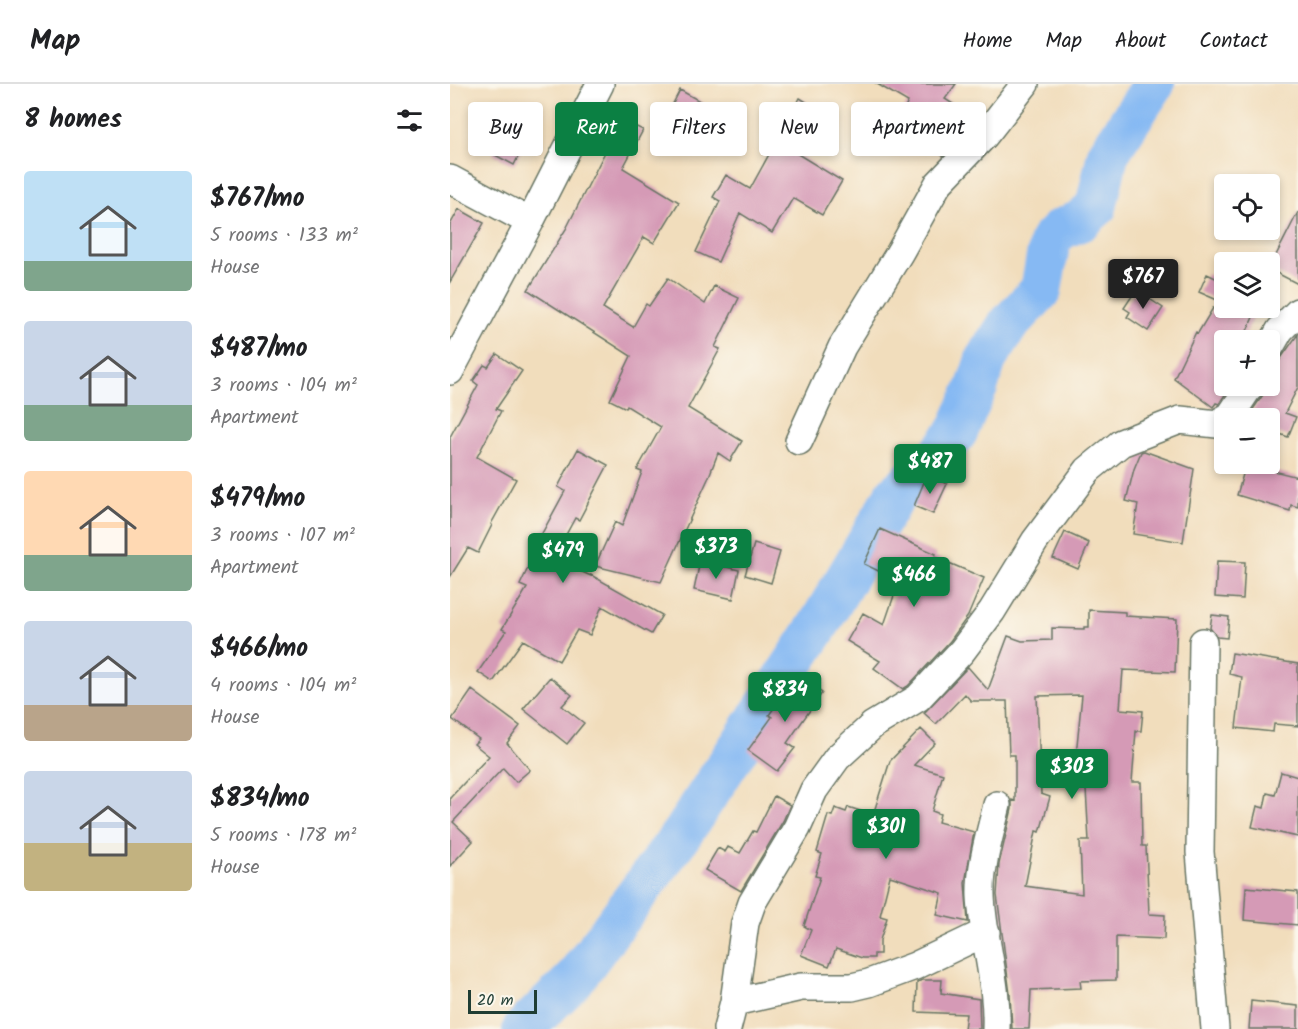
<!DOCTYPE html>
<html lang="en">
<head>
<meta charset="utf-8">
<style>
  :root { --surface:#fff; --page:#f6f6f6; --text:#202124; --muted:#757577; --line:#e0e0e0; --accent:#0b8043 }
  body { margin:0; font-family:Kalam,sans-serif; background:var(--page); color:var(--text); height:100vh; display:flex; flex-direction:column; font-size:22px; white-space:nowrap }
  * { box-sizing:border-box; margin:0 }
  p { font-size:20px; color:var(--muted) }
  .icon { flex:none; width:33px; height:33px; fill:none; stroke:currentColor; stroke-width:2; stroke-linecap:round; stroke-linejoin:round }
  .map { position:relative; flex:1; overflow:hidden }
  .panel { display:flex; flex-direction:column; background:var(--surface); width:450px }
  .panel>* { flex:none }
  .guide { position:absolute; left:18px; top:18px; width:570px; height:54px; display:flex; gap:12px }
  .tools { position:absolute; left:764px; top:90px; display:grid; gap:12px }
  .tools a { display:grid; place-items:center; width:66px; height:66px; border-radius:6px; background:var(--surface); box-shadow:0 3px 9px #0003; font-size:30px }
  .scale { position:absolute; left:18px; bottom:15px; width:69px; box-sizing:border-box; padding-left:6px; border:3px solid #1f3d34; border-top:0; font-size:16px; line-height:21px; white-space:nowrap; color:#1f3d34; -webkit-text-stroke:4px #fbf7ec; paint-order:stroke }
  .price { position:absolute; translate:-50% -51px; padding:0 14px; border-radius:6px; background:var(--accent); color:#fff; font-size:20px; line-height:39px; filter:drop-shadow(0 2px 3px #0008) }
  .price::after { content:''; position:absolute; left:50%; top:36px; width:18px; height:14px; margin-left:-9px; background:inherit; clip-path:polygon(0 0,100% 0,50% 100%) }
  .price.current { background:#222; color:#fff }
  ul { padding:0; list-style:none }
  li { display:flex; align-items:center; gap:18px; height:150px; padding:0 24px }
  li span { display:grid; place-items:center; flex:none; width:168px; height:120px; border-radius:6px; color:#555 }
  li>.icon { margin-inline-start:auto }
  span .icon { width:72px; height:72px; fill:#fffc; stroke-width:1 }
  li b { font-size:26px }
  h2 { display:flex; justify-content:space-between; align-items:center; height:72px; padding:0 24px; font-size:26px }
  .pill { padding:0 21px; border-radius:6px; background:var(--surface); box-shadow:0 3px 9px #0003; font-size:21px; line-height:54px }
  .pill.current { background:var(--accent); color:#fff }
  header { display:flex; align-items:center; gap:36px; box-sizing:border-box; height:84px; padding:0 30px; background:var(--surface); border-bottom:2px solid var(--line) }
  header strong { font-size:28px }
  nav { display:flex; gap:33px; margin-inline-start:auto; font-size:21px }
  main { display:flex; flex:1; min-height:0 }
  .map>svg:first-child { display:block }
</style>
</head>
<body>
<header>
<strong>Map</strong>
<nav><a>Home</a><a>Map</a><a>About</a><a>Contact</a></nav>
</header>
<main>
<section class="panel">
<h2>8 homes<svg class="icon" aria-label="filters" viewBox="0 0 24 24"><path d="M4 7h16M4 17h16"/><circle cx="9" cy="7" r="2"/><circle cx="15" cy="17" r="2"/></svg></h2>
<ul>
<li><span style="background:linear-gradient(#bfe0f5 75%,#7fa58c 0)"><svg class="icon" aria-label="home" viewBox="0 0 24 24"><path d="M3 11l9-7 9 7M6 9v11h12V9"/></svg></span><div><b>$767/mo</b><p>5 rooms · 133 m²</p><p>House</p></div></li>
<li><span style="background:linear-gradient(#c9d6e8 70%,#7fa58c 0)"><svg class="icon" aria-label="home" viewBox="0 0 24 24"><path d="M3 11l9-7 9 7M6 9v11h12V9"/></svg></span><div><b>$487/mo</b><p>3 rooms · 104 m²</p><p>Apartment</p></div></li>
<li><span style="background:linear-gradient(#ffd9b3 70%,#7fa58c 0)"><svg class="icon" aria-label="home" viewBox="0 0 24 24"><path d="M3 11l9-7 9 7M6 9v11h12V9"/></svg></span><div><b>$479/mo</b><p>3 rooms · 107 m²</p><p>Apartment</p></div></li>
<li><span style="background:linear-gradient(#c9d6e8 70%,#b9a48a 0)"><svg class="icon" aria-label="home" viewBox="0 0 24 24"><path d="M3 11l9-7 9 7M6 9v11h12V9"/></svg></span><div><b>$466/mo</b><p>4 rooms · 104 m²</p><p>House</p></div></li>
<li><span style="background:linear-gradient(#c9d6e8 60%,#c2b280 0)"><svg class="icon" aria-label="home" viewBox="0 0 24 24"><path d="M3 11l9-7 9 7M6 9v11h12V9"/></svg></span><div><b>$834/mo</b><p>5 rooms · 178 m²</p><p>House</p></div></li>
</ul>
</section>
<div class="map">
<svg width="848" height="945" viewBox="0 0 848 945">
  <rect width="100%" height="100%" fill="#fbf7ec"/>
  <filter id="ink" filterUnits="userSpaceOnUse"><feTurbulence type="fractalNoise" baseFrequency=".0167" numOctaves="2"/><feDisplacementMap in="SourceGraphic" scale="12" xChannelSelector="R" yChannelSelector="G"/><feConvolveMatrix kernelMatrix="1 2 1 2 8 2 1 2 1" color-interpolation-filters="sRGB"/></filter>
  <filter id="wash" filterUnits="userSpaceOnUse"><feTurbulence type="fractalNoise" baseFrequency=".008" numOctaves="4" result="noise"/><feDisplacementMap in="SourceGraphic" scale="24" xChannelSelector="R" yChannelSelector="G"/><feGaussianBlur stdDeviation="1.35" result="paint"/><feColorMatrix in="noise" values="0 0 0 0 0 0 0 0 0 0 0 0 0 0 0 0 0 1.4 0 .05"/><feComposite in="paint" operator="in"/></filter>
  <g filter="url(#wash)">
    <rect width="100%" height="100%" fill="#f1ddbc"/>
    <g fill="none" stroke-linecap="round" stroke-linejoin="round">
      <path stroke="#86b9f3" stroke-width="42" d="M73,945L122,898L233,748L368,542L446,410L489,371L507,348L527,303L536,275L558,241L591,206L600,156L611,145L630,137L646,123L658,70L704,0"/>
    </g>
    <g id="blocks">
      <path fill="#d59ab6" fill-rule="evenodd" d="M427,0H506L495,15L525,34L493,72L473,57L470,63L443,48L458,18Z
        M230,6L255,20L237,55L212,41Z
        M350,14L372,28L346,69L392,97L372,131L343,114L322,149L290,129L268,178L246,168L270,117L263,113L276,91L300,105Z
        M170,35L193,46L173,84L229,118L204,159L194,153L153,224L183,243L196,220L199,222L218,194L255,220L264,202L289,214L265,263L270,265L238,324L292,357L280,377L268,369L258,395L211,498L145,482L165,438L172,442L192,388L187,386L211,343L177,322L176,324L160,316L181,272L78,206L116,145L156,66L154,65Z
        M55,47L76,57L64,81L43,70Z
        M9,125L34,139L0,198V141Z
        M848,128V200L819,185Z
        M757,190L774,198V219L749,208Z
        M686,206L713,224L698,247L677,233L680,228L674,224Z
        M763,224H807L793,256H774V302L780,303L769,320L766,319L763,323L724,294L746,248L748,249Z
        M848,250V303L835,329L846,333L838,353L819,346V334H797L813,311L816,302H819V296L829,277Z
        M47,270L72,287L46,325L51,327L27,373L66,395L41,440L42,441L28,469L18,464L0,493V353L28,301L23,297L34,281L38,283Z
        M128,365L158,381L129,436L125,434L103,475L141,492V491L212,531L201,550L152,522L140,551L127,546L109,577L73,556L43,598L28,588L56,547L52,545L77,504L70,501L91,456L89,455L115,407L108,403Z
        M694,367L744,385L733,458L683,450L688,420L676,417L684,385L691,368Z
        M796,380L848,393V423L841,421L840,427L787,411Z
        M477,391L497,400L483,430L464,422Z
        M430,445L486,470L485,473L534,494L518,532L500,557L458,602L453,605L424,584L430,577L397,557L413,529L434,541L449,497L414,480Z
        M615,448L639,459L628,485L603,474Z
        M304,460L330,468L321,499L295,491Z
        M250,477L289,486L283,515L244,506Z
        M767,477L795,478L793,515L765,513Z
        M639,526L675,528V532L727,535L725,588L673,586L670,625L693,627L691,647H686L682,698H691L692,762H696L699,830L715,831L714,855L666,853V896L630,897L631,904L581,906L579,945H562L560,910L547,811L549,780L562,725V716L565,717V671H559L557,617H521L515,610L486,640L474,629L518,583L538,606L558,552L572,557L602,556V544L634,545V543H639ZM632,611L625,681L626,705H636L639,757H630L632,810L575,802L586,747L590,748L600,713L591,710L587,612Z
        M762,531L779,533L777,554L767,553L760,544Z
        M782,569L848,580V642L824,640L823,648L786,644L792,593L779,590Z
        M347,591L372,609L337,659L345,664L327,687L298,666L322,633L319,631Z
        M100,593L122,611L112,622L134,639L117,660L73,625Z
        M22,606L70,642L57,659L80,686L66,698L53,684L3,738L23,757L0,782V714L39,672L24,660L29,655L2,635Z
        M471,645L485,659L464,681L493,690L482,727L490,730L488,738L524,748L515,799L518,838L487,831L492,809L440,792L430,832L437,834L430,856V870H424V874H412L386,865L379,882L351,871L361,846L354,842L370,793L365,792L372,770L367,768L378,731L382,732L385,724L396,728L398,723L423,731L440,677Z
        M831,688L848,693V753L802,743L807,722L814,724L817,709L825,711Z
        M324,712L340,721L333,737L291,807L255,786L268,764L275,768L278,763L290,769L303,747L306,748Z
        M796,803L848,808V841L794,836Z
        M473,896H492L491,909L529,915L530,945H514L516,930L466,928L467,898Z
        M801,917L848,922V945H799Z"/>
    </g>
  </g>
  <g filter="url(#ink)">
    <use href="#blocks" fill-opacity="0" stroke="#687564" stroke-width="1.5"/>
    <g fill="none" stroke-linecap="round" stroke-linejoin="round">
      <defs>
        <path id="street" d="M0,95L80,138
          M819,265L830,246L848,228
          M0,287L80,138L150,0
          M776,334L780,332L800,302
          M349,357L392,263L450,168L488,100L535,51L575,0
          M753,558L750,768L765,945
          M284,918L351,903H402L419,899L465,882L536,848
          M277,945L284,918L295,839L302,819L347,744L364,706L387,674L423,641L468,614L512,567L542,527L585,457L638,386L671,359L730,336L767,340L774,335
          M546,945C548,900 533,857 531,812C530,781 540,751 547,721"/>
      </defs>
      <use href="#street" stroke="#687564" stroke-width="30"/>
      <use href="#street" stroke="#fff" stroke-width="27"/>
    </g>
  </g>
</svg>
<div class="tools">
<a><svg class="icon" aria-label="locate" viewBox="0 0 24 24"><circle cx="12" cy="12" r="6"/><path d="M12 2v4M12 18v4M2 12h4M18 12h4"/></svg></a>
<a><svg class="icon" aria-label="layers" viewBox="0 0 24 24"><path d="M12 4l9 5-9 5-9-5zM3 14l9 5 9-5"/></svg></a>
<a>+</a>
<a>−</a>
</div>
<div class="scale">20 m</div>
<b class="price current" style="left:693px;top:226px">$767</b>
<b class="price" style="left:480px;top:411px">$487</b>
<b class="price" style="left:266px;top:496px">$373</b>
<b class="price" style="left:113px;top:500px">$479</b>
<b class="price" style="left:464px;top:524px">$466</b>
<b class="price" style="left:335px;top:639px">$834</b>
<b class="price" style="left:622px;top:716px">$303</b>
<b class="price" style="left:436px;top:776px">$301</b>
<div class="guide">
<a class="pill">Buy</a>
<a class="pill current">Rent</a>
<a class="pill">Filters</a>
<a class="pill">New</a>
<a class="pill">Apartment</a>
</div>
</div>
</main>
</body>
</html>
